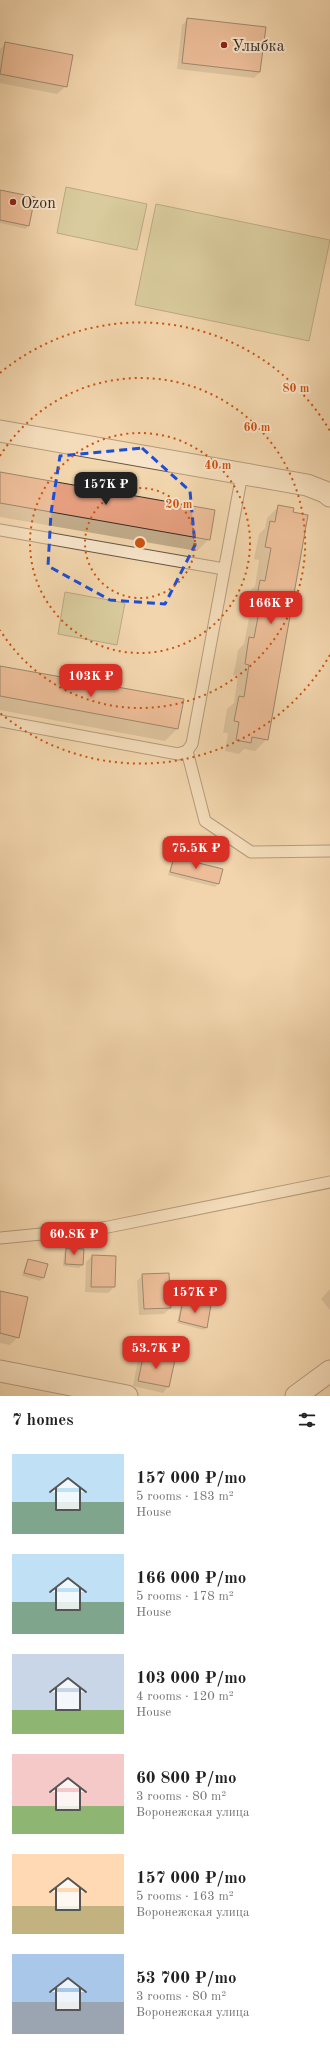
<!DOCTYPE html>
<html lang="en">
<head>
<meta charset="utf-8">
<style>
  :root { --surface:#fff; --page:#f2f2f2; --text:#222; --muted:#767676; --accent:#d93025 }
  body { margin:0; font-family:"Old Standard TT",serif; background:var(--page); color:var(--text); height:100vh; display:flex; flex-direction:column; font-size:15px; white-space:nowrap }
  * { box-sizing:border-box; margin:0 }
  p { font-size:13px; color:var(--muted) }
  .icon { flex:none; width:22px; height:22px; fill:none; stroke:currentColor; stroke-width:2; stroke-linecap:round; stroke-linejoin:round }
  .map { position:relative; height:1396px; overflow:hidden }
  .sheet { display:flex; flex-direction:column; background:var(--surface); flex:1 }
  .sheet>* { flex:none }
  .price { position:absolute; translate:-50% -34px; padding:0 9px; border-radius:8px; background:var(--accent); color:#fff; font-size:13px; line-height:26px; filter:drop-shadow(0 1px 2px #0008) }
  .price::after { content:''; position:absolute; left:50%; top:24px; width:12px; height:9px; margin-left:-6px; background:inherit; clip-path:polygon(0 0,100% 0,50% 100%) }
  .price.current { background:#222; color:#fff }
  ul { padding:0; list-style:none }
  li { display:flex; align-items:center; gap:12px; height:100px; padding:0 12px }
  li span { display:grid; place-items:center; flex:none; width:112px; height:80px; border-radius:0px; color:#555 }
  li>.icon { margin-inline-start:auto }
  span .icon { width:48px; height:48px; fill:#fffc; stroke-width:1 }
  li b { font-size:17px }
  h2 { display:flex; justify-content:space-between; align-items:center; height:48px; padding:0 12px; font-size:17px }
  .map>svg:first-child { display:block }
</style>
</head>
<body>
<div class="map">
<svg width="330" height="1396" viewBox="0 0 330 1396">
  <rect width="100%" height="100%" fill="#f2d6ad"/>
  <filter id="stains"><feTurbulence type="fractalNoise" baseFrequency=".005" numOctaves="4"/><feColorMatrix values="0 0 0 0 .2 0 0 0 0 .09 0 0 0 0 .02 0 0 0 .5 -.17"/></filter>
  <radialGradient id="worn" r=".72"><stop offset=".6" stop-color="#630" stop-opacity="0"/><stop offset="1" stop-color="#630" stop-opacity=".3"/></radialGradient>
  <path fill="#babe8a" stroke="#787456" d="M66,187L147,204L137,250L57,233Z
    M156,204L330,240L309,341L135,305Z
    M65,592L125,603L117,645L58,634Z"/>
  <path fill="#0003" d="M188,19L265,28L260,72L254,78L177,69L182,25Z
    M6,43L66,86L57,94L0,83V49Z
    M0,191L28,226L26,229L0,223Z
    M0,473L209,539L197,551L0,517Z
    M279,506L267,739L255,751L244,749L239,754L225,751L228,733H223L227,709L234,703L238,676L233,675L236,663L238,650L244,644L249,618L244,617L248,593L255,586L259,560L254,559L259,534L265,528L267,518Z
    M0,667L177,729L165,741L0,710Z
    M175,858L221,870L218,884L215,887L168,875L172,861Z
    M67,1249L83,1250L82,1265L79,1268L63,1266L64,1252Z
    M92,1256L114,1287L108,1293L85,1292L86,1262Z
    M29,1260L47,1265L43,1278L40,1281L22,1276L26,1263Z
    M143,1275L170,1308L164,1314L139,1315L137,1281Z
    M330,1289V1310L321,1299Z
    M0,1292L18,1337L10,1345L0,1343Z
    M184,1302L206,1327L204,1330L177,1323L181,1304Z
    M144,1354L168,1387L163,1393L133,1386L138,1360Z"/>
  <path fill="#e59f7f" stroke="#372b23" d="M187,18L266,27L260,72L182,63Z
    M5,42L73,55L67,87L0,74Z
    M0,190L35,197L29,226L0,220Z
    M0,472L215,510L210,540L0,503Z
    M278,505L294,508L293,512L308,515L268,740L252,737L251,743L236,740L239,722L234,721L239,696L244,697L249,665L245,664L247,650L249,637L254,638L260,606H255L260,580L265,581L271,548L265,547L270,521L275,522Z
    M0,666L184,699L178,729L0,696Z
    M174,857L223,869L219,884L170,872Z
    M66,1248L84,1249L83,1265L65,1264Z
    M92,1255L116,1256L115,1287H91Z
    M28,1259L48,1264L44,1278L24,1273Z
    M169,1273L171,1308L144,1309L142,1274Z
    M0,1291L28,1297L19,1338L0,1333Z
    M183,1300L211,1305L207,1328L179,1321Z
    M144,1353L175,1360L169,1387L138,1381Z"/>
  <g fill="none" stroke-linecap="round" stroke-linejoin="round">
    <defs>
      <path id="lane" d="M0,530L224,569
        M0,721L178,754L187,751L192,744L242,474
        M187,751L205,821L251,852L330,851
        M0,1238L103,1228L330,1182"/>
      <path id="street" d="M0,431L307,485L325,492L330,496
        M0,1371L127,1396
        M296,1396L330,1371"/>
    </defs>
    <use href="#lane" stroke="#665646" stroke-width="13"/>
    <use href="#street" stroke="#665646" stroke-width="23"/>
    <use href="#lane" stroke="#f7e4ca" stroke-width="11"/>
    <use href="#street" stroke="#f7e4ca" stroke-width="21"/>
  </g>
  <path d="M0 0H330V1396H0ZM142,448L190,491L195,545L165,604L110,600L48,566L51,513L60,456Z" fill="#f2d6ad" fill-opacity=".55" fill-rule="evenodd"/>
  <path fill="none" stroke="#1d4ed8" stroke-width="3" stroke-dasharray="8 5" stroke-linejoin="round" d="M142,448L190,491L195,545L165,604L110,600L48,566L51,513L60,456Z"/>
  <g fill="none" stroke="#cd520f" stroke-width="2" stroke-dasharray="2 4">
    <circle cx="140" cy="543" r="55"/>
    <circle cx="140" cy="543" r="110"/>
    <path d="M0 456A165 165 0 1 1 0 630"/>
    <path d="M330 655A220 220 0 0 1 0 713M0 373A220 220 0 0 1 330 431"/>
  </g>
  <g fill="#8f2418" stroke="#f7e4ca" stroke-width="1.5">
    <circle cx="224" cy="45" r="4"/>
    <circle cx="13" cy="202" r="4"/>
  </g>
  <g text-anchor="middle" stroke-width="4" stroke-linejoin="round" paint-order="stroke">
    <g font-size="16" fill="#372b23" stroke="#f7e4ca" text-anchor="start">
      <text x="232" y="51">Улыбка</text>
      <text x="21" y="208">Ozon</text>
    </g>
  </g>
  <circle cx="140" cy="543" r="6" fill="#cd520f" stroke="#f7e4ca" stroke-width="2"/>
  <g font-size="12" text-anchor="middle" font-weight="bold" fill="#cd520f" stroke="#f7e4ca" stroke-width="4" stroke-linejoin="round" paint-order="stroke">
    <text x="296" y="392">80 m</text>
    <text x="257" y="431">60 m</text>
    <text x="218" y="469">40 m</text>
    <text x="179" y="508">20 m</text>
  </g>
  <rect width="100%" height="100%" filter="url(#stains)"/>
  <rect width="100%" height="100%" fill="url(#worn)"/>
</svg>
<b class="price current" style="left:106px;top:506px">157K ₽</b>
<b class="price" style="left:271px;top:625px">166K ₽</b>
<b class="price" style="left:91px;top:698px">103K ₽</b>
<b class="price" style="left:196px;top:870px">75.5K ₽</b>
<b class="price" style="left:74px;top:1256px">60.8K ₽</b>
<b class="price" style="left:195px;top:1314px">157K ₽</b>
<b class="price" style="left:156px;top:1370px">53.7K ₽</b>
</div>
<section class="sheet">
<h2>7 homes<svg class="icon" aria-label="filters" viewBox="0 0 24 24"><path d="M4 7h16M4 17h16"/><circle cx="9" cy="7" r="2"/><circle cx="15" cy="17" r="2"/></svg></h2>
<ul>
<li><span style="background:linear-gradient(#bfe0f5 60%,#7fa58c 0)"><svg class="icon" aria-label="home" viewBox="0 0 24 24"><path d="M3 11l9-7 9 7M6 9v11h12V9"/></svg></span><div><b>157 000 ₽/mo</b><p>5 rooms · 183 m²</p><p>House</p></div></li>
<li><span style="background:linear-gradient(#bfe0f5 60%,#7fa58c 0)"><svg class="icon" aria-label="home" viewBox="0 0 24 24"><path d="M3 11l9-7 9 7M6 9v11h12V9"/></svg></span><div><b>166 000 ₽/mo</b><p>5 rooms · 178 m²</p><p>House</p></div></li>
<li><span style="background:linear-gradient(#c9d6e8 70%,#8fb573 0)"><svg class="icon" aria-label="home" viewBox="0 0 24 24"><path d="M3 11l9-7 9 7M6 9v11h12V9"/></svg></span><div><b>103 000 ₽/mo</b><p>4 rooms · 120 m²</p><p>House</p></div></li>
<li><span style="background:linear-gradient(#f6c9c9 65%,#8fb573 0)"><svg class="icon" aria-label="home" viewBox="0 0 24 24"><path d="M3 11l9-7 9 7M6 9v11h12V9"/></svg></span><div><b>60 800 ₽/mo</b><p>3 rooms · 80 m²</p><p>Воронежская улица</p></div></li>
<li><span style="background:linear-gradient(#ffd9b3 65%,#c2b280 0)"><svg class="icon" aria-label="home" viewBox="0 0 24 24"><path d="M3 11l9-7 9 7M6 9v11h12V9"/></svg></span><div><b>157 000 ₽/mo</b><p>5 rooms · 163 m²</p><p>Воронежская улица</p></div></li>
<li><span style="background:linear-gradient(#a9c7e8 60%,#9aa5b1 0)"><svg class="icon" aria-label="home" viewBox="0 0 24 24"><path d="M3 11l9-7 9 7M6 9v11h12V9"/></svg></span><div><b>53 700 ₽/mo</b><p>3 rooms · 80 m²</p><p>Воронежская улица</p></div></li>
</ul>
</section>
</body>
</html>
